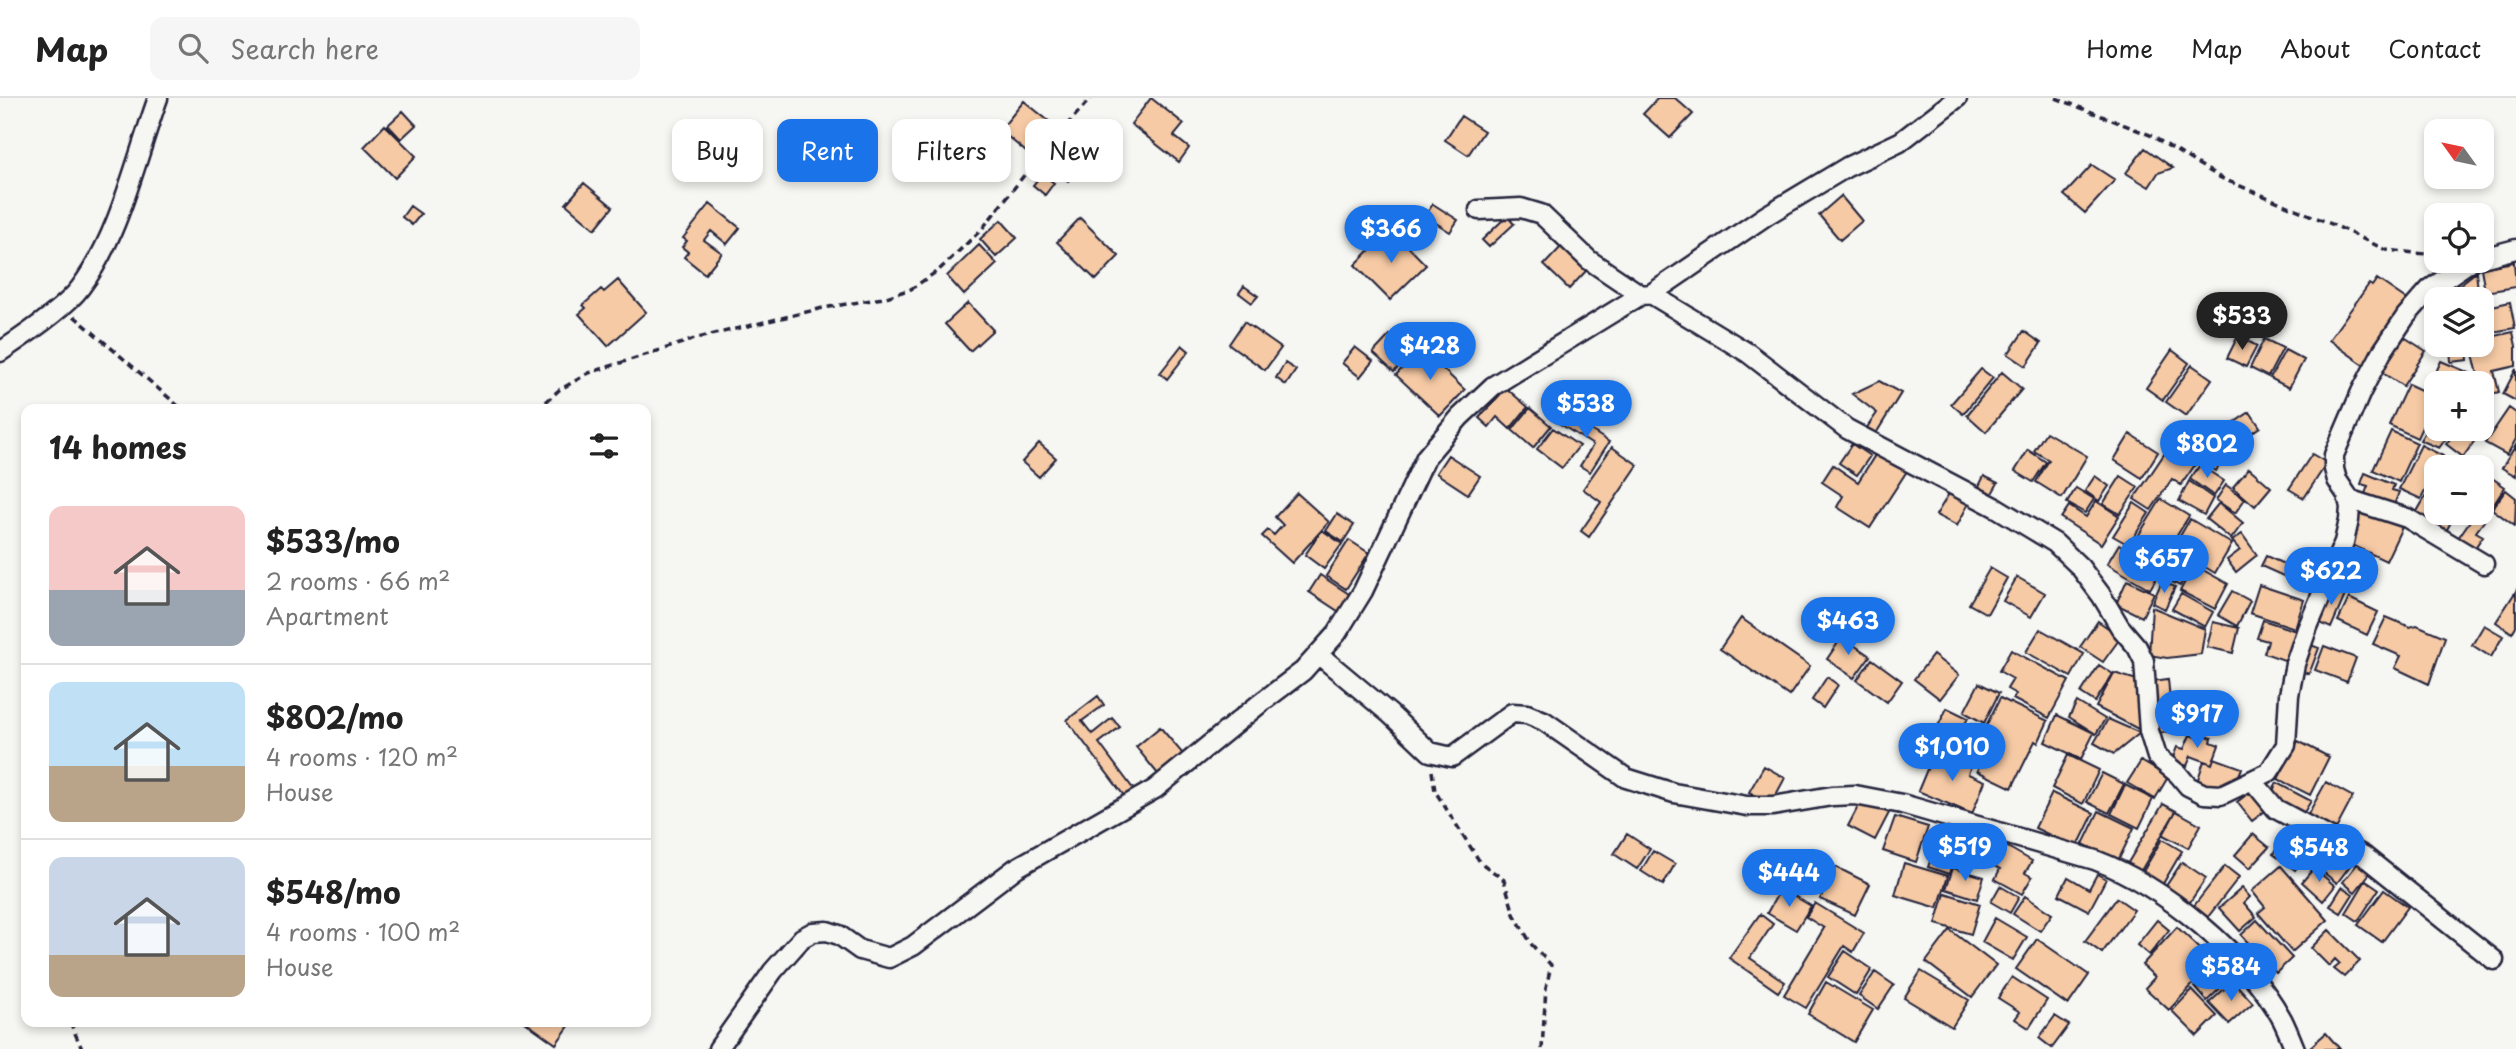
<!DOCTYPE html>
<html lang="en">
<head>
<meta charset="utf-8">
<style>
  :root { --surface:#fff; --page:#f6f6f6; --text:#222; --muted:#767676; --line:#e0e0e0; --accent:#1a73e8 }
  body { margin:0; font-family:"Playpen Sans",sans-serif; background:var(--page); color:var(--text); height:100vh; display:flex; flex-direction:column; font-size:26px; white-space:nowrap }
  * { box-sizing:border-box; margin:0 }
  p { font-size:23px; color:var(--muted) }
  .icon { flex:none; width:38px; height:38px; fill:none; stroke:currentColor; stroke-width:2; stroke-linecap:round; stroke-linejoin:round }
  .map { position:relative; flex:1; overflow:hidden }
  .side { position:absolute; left:21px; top:306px; width:630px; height:623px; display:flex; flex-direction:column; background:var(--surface); border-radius:14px; box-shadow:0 4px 10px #0003 }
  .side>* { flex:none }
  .top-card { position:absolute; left:672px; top:21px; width:665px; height:63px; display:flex; gap:14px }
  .needle { width:46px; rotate:303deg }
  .controls { position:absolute; left:2424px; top:21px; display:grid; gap:14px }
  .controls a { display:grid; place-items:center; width:70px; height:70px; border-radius:14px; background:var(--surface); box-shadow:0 4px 10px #0003; font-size:35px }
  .price { position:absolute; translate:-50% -60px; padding:0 16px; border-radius:24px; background:var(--accent); color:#fff; font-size:23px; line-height:46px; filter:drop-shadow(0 2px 4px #0008) }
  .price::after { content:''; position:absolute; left:50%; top:42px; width:21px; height:16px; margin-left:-10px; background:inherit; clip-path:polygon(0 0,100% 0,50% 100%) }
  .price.current { background:#222; color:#fff }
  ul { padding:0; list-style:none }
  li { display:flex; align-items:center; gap:21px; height:175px; padding:0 28px }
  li+li { border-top:2px solid var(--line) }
  li span { display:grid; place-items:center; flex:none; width:196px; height:140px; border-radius:14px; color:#555 }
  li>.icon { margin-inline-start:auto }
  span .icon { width:84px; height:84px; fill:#fffc; stroke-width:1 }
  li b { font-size:30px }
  h2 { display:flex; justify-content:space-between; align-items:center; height:84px; padding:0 28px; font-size:30px }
  .pill { padding:0 24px; border-radius:14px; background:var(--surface); box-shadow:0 4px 10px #0003; font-size:24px; line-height:63px }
  .pill.current { background:var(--accent); color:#fff }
  header { display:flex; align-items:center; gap:42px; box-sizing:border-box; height:98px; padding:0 35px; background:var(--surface); border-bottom:2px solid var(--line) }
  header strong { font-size:33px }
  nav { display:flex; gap:38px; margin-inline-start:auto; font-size:24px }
  .search { width:490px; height:63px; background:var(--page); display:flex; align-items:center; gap:18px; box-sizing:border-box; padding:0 24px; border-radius:14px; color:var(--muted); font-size:26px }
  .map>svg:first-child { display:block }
</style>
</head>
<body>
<header>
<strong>Map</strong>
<div class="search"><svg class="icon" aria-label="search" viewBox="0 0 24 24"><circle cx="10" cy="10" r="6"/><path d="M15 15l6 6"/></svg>Search here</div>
<nav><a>Home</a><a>Map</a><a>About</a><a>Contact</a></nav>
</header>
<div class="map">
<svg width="2516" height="951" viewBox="0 0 2516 951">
  <rect width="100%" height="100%" fill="#f6f6f2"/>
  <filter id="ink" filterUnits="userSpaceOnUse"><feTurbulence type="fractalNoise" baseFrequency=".0143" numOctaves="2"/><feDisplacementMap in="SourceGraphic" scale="14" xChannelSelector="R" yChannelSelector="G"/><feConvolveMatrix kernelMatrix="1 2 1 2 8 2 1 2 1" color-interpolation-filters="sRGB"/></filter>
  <g filter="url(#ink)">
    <path fill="#f6caa5" stroke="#22223b" stroke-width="2" d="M1151,0L1184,26L1174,38L1189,50L1179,64L1131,26Z
      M1658,0H1675L1693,16L1670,40L1643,16Z
      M1024,3L1056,29L1032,59L1000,32Z
      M403,13L416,27L401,41L388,27Z
      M1461,18L1484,33L1468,57L1445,42Z
      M385,27L416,58L395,80L364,49Z
      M1074,40L1081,47L1065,66L1076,75L1068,83L1050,69Z
      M2145,50L2173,70L2158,75L2149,89L2126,75Z
      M2092,67L2115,82L2085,115L2064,97Z
      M1042,76L1054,85L1045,97L1033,87Z
      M584,85L613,109L595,131L566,106Z
      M1841,98L1862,123L1840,142L1819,117Z
      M710,106L740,130L727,146L711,133L704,142L722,155L705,176L684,159L688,154L682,149L687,143L683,140Z
      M1433,106L1458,122L1450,134L1425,118Z
      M410,108L421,116L412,127L402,119Z
      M1507,118L1514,126L1489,149L1482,142Z
      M1080,120L1119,158L1096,182L1057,144Z
      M1001,122L1017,140L996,159L980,141Z
      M1391,131L1426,167L1390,202L1355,167Z
      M979,147L997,166L964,197L947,178Z
      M1561,149L1586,173L1569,191L1544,167Z
      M2514,164L2516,189L2485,194L2481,170Z
      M2476,174L2479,201H2445V198Z
      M2377,181L2412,205L2367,269L2329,242L2369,186L2372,188Z
      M618,182L646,214L608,248L579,216L586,210L583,207L601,191L604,194Z
      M1244,188L1258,198L1252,205L1239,195Z
      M2510,204L2515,230L2487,235L2483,210Z
      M968,205L993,232L970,253L945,226Z
      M1244,224L1281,250L1265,272L1229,246Z
      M2024,233L2041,245L2026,268L2008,256Z
      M2513,234L2516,248V268L2494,273L2499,294L2483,298L2471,247H2482V241Z
      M2398,235L2426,253L2403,288L2375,270Z
      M1390,237L1410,256L1394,274L1373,255Z
      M2238,238L2257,248L2246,269L2227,260Z
      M2264,241L2283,250L2268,279L2250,270Z
      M1182,247L1189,253L1167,281L1160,275Z
      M2450,247H2467L2468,262L2451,264Z
      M1355,249L1373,263L1360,279L1342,265Z
      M1421,250L1465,292L1440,318L1396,277Z
      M2172,252L2189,265L2163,302L2146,290Z
      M2285,252L2304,262L2289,290L2270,280Z
      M2441,263L2472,276L2468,285H2436V290L2430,287Z
      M1285,265L1296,272L1286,287L1276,280Z
      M2192,267L2212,281L2186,318L2166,304Z
      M1981,271L1993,280L1963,316L1951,306Z
      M2516,271V303L2503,296Z
      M2002,274L2022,291L1986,334L1967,317Z
      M1879,283L1901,295L1875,337L1866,331L1877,315L1852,296Z
      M2408,286L2436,299L2417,340L2389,327Z
      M1506,290L1528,309L1510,331L1497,319L1489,329L1479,320Z
      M1530,310L1551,328L1533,350L1512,332Z
      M2509,310L2516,315V341L2507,357L2485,345Z
      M1563,314L1609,344L1590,374L1580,368L1593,347L1557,324Z
      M2250,314L2260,329L2227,351L2217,336Z
      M2436,316V331H2453L2439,350L2420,342Z
      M1553,330L1579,348L1562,370L1537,351Z
      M2458,331H2468L2478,338L2463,359L2446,346Z
      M2391,333L2417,345L2399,384L2373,372Z
      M2046,334L2087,358L2062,400L2036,384L2049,362L2034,353Z
      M2130,336L2158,354L2142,380L2114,362Z
      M2205,339L2229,354L2216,373L2193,358Z
      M1039,345L1056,360L1039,379L1022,364Z
      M1852,346L1870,358L1857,377L1839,365Z
      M2171,346L2197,364L2181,387L2172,381L2151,412L2134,401Z
      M2421,347L2443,358L2421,401L2399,391Z
      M2516,347V378L2502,370Z
      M1612,349L1638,367L1589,439L1581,433L1601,404L1583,391Z
      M2028,352L2046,364L2033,384L2015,373Z
      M1877,354L1907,373L1870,430L1837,409L1843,398L1822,384L1833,367L1858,384Z
      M2312,356L2327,365L2304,400L2289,391Z
      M1448,357L1480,378L1468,396L1436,375Z
      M2200,367L2224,383L2214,398L2190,381Z
      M2249,370L2271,389L2255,408L2233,389Z
      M2482,373L2505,389L2485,420L2478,415H2482Z
      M2365,375L2394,387L2392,392L2399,394L2392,412L2363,401L2368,388L2361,386Z
      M1984,378L1998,385L1990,399L1977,392Z
      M2095,378L2109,388L2099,403L2085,393Z
      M2121,378L2138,389L2120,416L2103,406Z
      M2189,383L2213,400L2204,417L2179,403Z
      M2226,387L2245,401L2235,415L2216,402Z
      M2076,390L2094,401L2085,415L2067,405Z
      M2430,391L2436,395V415H2456L2445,435L2415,417Z
      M2506,392L2516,400L2515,428L2492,411Z
      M1950,394L1969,405L1957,428L1936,417Z
      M1297,395L1329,424L1292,465L1262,438L1268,432L1274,437L1283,427L1275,419Z
      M2161,401L2189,418L2160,465L2132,448Z
      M2096,403L2119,418L2101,446L2061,420L2069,408L2086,419Z
      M2134,405L2149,415L2129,447L2113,438Z
      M2219,405L2243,425L2231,441L2206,421Z
      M2363,408L2403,427L2386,463L2346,444Z
      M1337,416L1354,427L1343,444L1326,433Z
      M2474,417L2484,423L2476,434L2483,438L2472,454L2456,443Z
      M2190,421L2232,446L2215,475L2173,450Z
      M1322,432L1342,446L1324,471L1305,457Z
      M2242,436L2257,457L2236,474L2227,462L2240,452L2232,443Z
      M1349,442L1369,455L1346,491L1326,478Z
      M2119,446L2162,471L2150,491L2107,466Z
      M2172,456L2192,466L2180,488L2160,478Z
      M2266,458L2315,480L2310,490L2261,468Z
      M2351,458L2367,467L2354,491L2338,482Z
      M2194,467L2228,486L2215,511L2180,493Z
      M1990,470L2007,480L1987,516L1969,506Z
      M1320,477L1352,498L1341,515L1309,494Z
      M2017,479L2045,495L2031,519L2003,503Z
      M2127,482L2154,495L2142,519L2116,506Z
      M2162,483L2175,489L2165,511L2152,505Z
      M2259,487L2304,502L2295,530L2250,515Z
      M2331,489L2346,495L2331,530L2316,523Z
      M2232,493L2250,503L2237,528L2218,517Z
      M2516,493V528L2512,535L2496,524Z
      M2181,496L2213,514L2205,529L2172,511Z
      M2349,500L2378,514L2367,537L2338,523Z
      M2152,509L2205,531L2201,556L2167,560L2149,557Z
      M2386,519L2410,529L2417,527L2445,539L2429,586L2395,570L2401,558L2373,546Z
      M1741,520L1810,568L1789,598L1720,551Z
      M2263,522L2296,533L2287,563L2264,555L2268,543L2257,540Z
      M2098,523L2121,539L2103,564L2080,549Z
      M2213,524L2239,530L2233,555L2207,549Z
      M2484,527L2503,538L2491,559L2472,547Z
      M2040,531L2084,556L2071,579L2026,554Z
      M1842,539L1870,558L1854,580L1827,561Z
      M2308,546L2319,550L2309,576L2298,572Z
      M2324,548L2356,560L2347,584L2315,572Z
      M2011,552L2069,583L2049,620L2013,601L2016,596L2007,591L2013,581L1999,573Z
      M1933,557L1959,577L1940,601L1914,581Z
      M1872,561L1902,583L1887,604L1857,582Z
      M2099,567L2113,576L2095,604L2081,595Z
      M2114,575L2137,582L2140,632L2096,609Z
      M1827,579L1838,587L1823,610L1812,602Z
      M2168,581L2173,633L2158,635L2153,583Z
      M1979,585L1999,595L1984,625L1964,614Z
      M1098,598L1104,607L1082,623L1092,636L1112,620L1120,629L1099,645L1134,692L1125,699L1067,622Z
      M2000,600L2048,623L2038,645L2035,643L2012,690L1977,673L1995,635L1985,630Z
      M2077,604L2105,621L2096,636L2069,619Z
      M1947,610L1968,620L1952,653L1939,646L1945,634L1937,630Z
      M2057,617L2094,635L2081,661L2045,644Z
      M2108,621L2140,635L2114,656L2094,645Z
      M1972,625L1989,634L1974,662L1957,653Z
      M1160,629L1183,656L1158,676L1136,649Z
      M2202,636L2212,640L2211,644L2219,647L2212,666L2191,658L2187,668L2172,662L2177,649L2184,651L2190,637L2201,641Z
      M2298,643L2329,659L2310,697L2278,681Z
      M1935,652L1971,668L1968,676L1985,683L1972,716L1918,693Z
      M2068,657L2099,672L2083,706L2052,690Z
      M2214,660L2242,670L2235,687L2215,690L2197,684L2204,663L2212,666Z
      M2141,663L2168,679L2155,701L2127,685Z
      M1764,668L1785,680L1771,706L1749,694Z
      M2102,675L2124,686L2109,715L2087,704Z
      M2326,684L2353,699L2335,733L2307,718Z
      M2277,685L2311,703L2303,716L2270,698Z
      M2125,687L2153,701L2139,730L2111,716Z
      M2254,691L2269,710L2252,723L2237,704Z
      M2052,695L2094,715L2077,750L2035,730Z
      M1862,701L1889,715L1875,742L1848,728Z
      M2163,706L2176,713L2139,776L2126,768Z
      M2099,713L2134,730L2118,763L2083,746Z
      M2176,713L2201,727L2188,750L2163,737Z
      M1895,719L1928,729L1916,764L1883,753Z
      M1943,726L1971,736L1960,768L1952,766L1949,776L1928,769Z
      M2292,730L2314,746L2295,772L2273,756Z
      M1627,736L1650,751L1637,771L1614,756Z
      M2253,736L2269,749L2250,770L2235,757Z
      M2162,741L2182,753L2161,789L2141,777Z
      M1997,743L2032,763L2025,775L2032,779L2022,796L1995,781L2000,771L1994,768L1999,759L1990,754Z
      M2324,743L2352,765L2337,785L2309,763Z
      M1653,753L1675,766L1663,787L1641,773Z
      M2182,764L2206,780L2188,807L2164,791Z
      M1904,765L1948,778L1938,810L1895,797Z
      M2358,765L2370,775L2355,794L2343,784Z
      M2225,768L2239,779L2204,824L2190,813Z
      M2281,768L2328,822L2292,854L2258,815L2265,809L2252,793Z
      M1836,769L1870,786L1855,817L1820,801Z
      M1953,770L1984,779L1977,801L1946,791Z
      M2314,770L2335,788L2323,803L2302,784Z
      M2097,776L2106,781L2089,813L2059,797L2068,779L2089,791Z
      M2366,782L2379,791L2358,823L2346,815Z
      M2000,788L2019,799L2010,815L1991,804Z
      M2342,789L2353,796L2341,815L2330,808Z
      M1781,790L1811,808L1796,832L1767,815Z
      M2242,790L2250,799L2244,805L2256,819L2240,833L2219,810Z
      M2384,792L2408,809L2382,844L2358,827Z
      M1945,795L1980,806L1971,836L1936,826Z
      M2025,798L2052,816L2040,833L2013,816Z
      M2117,800L2134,812L2102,855L2085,843Z
      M1815,805L1864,835L1853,854L1844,848L1806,910L1784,897L1824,830L1806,819Z
      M1760,816L1773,826L1750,860L1785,884L1778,894L1729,860Z
      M1995,820L2027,839L2013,862L1982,844Z
      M2157,822L2169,832L2149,857L2137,847Z
      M2257,822L2292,860L2276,875L2241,837Z
      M2177,829L2214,864L2169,912L2145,890L2155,879L2142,867Z
      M1950,832L1996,867L1972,899L1926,864Z
      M2329,832L2360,863L2344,879L2334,871L2340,866L2335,861L2329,868L2311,850Z
      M2037,841L2089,877L2068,907L2016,871Z
      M1845,853L1872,871L1856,897L1828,879Z
      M2219,867L2231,880L2207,903L2195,889Z
      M1921,873L1969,902L1952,929L1904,900Z
      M1875,874L1894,887L1878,911L1859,898Z
      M2012,879L2047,902L2029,930L2015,921L2020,914L1998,900Z
      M2233,883L2253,905L2229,926L2209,905Z
      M1826,884L1873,912L1854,944L1808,916Z
      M2192,892L2217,918L2197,938L2172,913Z
      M2055,918L2069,927L2052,950L2039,940Z
      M525,924H572L556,946Z
      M2326,935L2340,951H2308Z"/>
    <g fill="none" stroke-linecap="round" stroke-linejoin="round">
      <defs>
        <path id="minor" d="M1479,112L1521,110L1541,116L1589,162L1641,197
          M2482,160L2516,151
          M1651,196L1748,255L1847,331L1997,410L2055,445L2080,469L2101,497L2120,529L2137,549L2144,563L2149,633L2157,659L2178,676L2188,688L2204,696L2221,697L2269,674L2286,647L2289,597L2295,566L2307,531L2344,444L2349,422L2350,409L2347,397L2337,382L2334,371V357L2361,294L2382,254L2406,218L2430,191L2471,163
          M0,254C21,240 66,209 80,190C119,139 136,60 158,0
          M2348,401L2407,420L2484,466
          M1318,556L1390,616L1430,654L1452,659L1512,615L1527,616L1544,623L1626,680L1674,695L1747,708H1773L1832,698L1855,697L1902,706L2095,762C2164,788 2246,856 2282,921C2287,931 2291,941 2295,951
          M2253,683L2276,711L2364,758L2494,862
          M718,951L773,873L802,840L813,834L827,833L839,837L860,852L889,860L913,848L1016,770L1155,691L1258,607L1303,573L1337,535L1363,493L1426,359L1460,319L1493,288L1641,197L1651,196L1767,117L1847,69L1900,44L1957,0"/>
      </defs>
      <use href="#minor" stroke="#22223b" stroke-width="23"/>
      <path stroke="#22223b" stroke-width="3.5" stroke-dasharray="7 5" stroke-linecap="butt" d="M2056,0L2150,37L2221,80L2334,127L2386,152L2436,157
        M74,218L183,312
        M537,312L559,292L589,275L698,240L823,210L883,200L911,191L939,172L982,131L1040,57L1091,0
        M1432,673L1435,693L1480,764L1504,782L1514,816L1532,847L1551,867L1546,890L1542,951
        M70,924L82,951"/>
      <use href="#minor" stroke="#f6f6f2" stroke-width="18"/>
    </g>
  </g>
</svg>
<div class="controls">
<a><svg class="needle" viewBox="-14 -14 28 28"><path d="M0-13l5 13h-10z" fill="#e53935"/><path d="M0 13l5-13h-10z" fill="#767676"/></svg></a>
<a><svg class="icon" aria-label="locate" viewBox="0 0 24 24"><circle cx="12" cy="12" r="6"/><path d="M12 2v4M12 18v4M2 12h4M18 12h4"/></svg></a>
<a><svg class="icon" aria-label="layers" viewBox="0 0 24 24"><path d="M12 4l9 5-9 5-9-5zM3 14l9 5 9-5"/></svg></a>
<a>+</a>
<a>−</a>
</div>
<b class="price" style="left:1391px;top:167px">$366</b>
<b class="price current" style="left:2242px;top:254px">$533</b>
<b class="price" style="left:1430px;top:284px">$428</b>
<b class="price" style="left:1586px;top:342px">$538</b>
<b class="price" style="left:2207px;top:382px">$802</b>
<b class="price" style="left:2164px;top:497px">$657</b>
<b class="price" style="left:2331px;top:509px">$622</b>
<b class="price" style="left:1848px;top:559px">$463</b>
<b class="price" style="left:2197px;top:652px">$917</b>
<b class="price" style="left:1952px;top:685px">$1,010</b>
<b class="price" style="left:1965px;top:785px">$519</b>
<b class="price" style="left:2319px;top:786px">$548</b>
<b class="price" style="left:1789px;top:811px">$444</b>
<b class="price" style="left:2231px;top:905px">$584</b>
<div class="top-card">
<a class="pill">Buy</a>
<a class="pill current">Rent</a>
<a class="pill">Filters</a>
<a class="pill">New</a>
</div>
<section class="side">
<h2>14 homes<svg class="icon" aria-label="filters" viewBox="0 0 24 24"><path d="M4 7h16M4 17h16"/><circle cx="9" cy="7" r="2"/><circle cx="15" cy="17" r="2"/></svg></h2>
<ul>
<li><span style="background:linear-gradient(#f6c9c9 60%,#9aa5b1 0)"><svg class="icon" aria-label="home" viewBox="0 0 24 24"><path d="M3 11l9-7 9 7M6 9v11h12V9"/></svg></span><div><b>$533/mo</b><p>2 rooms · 66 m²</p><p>Apartment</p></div></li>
<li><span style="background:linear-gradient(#bfe0f5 60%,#b9a48a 0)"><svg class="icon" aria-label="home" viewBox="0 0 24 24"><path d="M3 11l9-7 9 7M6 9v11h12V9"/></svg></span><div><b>$802/mo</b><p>4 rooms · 120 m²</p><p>House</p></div></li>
<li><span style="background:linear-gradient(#c9d6e8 70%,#b9a48a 0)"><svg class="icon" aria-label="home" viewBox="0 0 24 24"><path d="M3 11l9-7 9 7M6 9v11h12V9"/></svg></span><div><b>$548/mo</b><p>4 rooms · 100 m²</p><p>House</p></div></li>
</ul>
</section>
</div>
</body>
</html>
